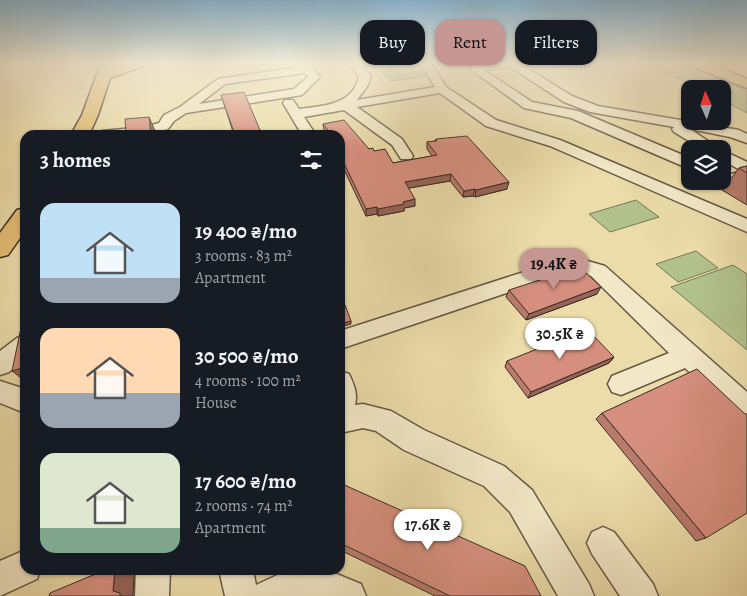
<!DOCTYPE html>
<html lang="en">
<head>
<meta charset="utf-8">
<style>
  :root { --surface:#171b24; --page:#20242c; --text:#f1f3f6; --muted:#9ea1a6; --accent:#c59692 }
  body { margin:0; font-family:Alegreya,serif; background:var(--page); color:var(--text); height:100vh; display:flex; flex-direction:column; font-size:19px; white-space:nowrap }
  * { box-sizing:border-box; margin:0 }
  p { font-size:16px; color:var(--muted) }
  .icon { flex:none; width:28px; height:28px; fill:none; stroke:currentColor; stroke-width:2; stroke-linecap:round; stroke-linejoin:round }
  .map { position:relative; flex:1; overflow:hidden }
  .sheet { position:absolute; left:20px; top:130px; width:325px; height:445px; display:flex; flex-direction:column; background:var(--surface); border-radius:15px; box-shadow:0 1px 4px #0004 }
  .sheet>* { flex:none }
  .guide { position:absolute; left:360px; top:20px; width:311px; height:45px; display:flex; gap:10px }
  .needle { width:32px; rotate:357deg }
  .buttons { position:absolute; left:681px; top:80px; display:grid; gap:10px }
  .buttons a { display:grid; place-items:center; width:50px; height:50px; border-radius:10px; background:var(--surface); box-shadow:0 1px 4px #0004; font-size:25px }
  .price { position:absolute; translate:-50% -42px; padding:0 11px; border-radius:18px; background:#fff; color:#222; font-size:16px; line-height:32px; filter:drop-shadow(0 1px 2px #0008) }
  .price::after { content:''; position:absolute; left:50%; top:30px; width:15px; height:11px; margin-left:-8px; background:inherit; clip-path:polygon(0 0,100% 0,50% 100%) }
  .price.on { background:var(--accent); color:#111 }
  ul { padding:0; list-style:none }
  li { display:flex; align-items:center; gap:15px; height:125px; padding:0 20px }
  li span { display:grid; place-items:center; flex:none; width:140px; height:100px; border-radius:15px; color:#555 }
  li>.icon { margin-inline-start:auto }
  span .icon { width:60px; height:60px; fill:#fffc; stroke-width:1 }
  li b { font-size:21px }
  h2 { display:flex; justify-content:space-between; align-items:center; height:60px; padding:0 20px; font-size:21px }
  .pill { padding:0 18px; border-radius:15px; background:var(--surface); box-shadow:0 1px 4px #0004; font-size:18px; line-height:45px }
  .pill.on { background:var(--accent); color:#111 }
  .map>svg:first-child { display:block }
</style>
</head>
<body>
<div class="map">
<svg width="747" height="596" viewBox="0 0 747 596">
  <rect width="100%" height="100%" fill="#ebdca9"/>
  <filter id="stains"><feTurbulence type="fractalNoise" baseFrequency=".004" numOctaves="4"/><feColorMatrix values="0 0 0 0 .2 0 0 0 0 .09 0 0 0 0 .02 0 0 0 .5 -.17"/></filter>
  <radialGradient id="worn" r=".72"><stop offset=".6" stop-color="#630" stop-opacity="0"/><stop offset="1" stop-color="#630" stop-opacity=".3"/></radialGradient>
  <path fill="#b2c28c" stroke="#767858" d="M373,63H412L426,76L391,81Z
    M648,63H681L747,91V113L723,100L722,89H699Z
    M636,200L659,217L610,232L589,214Z
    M696,251L718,268L678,282L656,264Z
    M733,265L747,274V350L671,287Z"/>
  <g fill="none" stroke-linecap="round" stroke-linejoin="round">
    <defs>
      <path id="minor" d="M298,63H309L320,77L302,95L186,113L174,121L168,129C144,135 121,135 95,135L102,131L144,127L159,123L164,115L180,107L218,79L300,67ZM305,73L308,77L294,89L199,104L225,84Z
        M349,63H360L371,76L368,85L357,100L435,87L420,63H431L446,87L496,120L560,140L747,219V232L550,146L486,126L440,93L357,107L402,139L413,156L411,159H401L392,145L344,110L304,117L316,135H302L283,103L285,100H293L299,109C322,106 354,105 359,76Z
        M485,63H519L572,96L598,106L739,130L747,134V143L730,137L690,129L720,149H702L674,132L672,129L674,127L590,112L564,102L509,66L484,70L532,102L578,111L690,158V169L685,167L571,118L524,108L469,68L470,66Z
        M722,150L747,162V180L727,185L716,181H722V173L728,175L742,171L722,160Z
        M577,258L605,266L747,392V421L738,418L685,368L621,395L612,392L608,384L612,376L669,353L591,276L577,272L566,273L340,349V331L558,261Z
        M25,335V359L9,372L0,375V351L17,338Z
        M340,371L349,374C354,385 358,393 355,405L363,404L391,411L424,430L504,466L532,490L589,584L594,596H558L510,512L484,486L404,450L376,431L363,428L340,433Z
        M0,381L25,389V413L0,403Z
        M603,527L614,532L653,584L658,596H620L592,554L587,543L592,532Z
        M25,550V570H40L37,579L0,596V561Z
        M136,570H170L169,596H135Z
        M219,570H253L256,585L288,570H327L361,584L366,596H225Z"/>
      <path id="major" d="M101,63H115L113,67L125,63H145L143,66L110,78L98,115L89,135H71L82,115Z
        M690,63H709L747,79V88L692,66Z
        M25,208V231L8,255L0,257V233L17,210Z"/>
    </defs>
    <use href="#minor" stroke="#675945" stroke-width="3"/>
    <use href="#major" stroke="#3b2d24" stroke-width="3"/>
    <use href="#minor" fill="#f2e8c7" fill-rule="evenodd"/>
    <use href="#major" fill="#e6be74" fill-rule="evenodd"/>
  </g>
  <path fill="#b87b6c" stroke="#3b2d24" d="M221,95L262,135H234Z
    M323,124L369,149L374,151L393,163L432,156L427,149V142L435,141L436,139L507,189L475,197L473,196L463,197L450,181L408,188L415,206L404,208V211L378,216L377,214L366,216L340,161V135H327L324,131Z
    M747,166V205L722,190L739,168Z
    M509,290L597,294L526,320L506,297Z
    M614,357L609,363L528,398L505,367L507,361Z
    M602,413L706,538L696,541L596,419Z
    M340,483L541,596H435L340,550Z"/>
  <path fill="#966458" stroke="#3b2d24" d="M149,117L156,133V135H151Z
    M451,174L450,181L404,189L405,182Z
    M509,182L507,189L475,197L476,190Z
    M475,189L473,196L463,197L464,191Z
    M415,199V206L404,208V211L378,216V209L403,202Z
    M377,207V214L366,216V209Z
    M601,287L597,294L526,320L529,314Z
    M351,321V324L340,327V324Z
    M614,357L609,363L528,398L531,392Z
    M25,367V381L12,371Z
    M115,570H127L134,573L133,596H120L113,591Z
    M252,570H262L255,573Z"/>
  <path fill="#d68f7e" stroke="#3b2d24" d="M244,92L262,135H235L221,95Z
    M149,117L151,135H126L125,119Z
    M344,120L369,149L373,148L374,151L385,149L393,163L437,155L427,142L437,141L436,139L467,136L509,182L476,190L475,189L464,191L451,174L405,182L415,199L403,202L404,204L378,209L377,207L366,209L340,155V135H332L323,124Z
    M747,166V173L739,168Z
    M580,267L601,287L529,314L509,290Z
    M345,305L351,321L340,324V306Z
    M25,327V367L12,371L21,328Z
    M587,329L614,357L531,392L507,361Z
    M697,369L745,414H747V513L706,538L602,413Z
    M340,483L525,566L541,596H450L340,543Z
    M105,570H115L113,591L120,593V596H49L50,593Z"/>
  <linearGradient id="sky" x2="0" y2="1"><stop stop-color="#8ab6d3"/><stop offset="0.43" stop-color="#f6efd8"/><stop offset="1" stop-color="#f6efd8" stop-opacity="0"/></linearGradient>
  <rect width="747" height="147" fill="url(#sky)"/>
  <rect width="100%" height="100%" filter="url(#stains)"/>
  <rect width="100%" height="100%" fill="url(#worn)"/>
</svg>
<div class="buttons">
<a><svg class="needle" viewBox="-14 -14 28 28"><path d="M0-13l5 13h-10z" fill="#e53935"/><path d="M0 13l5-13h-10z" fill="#9ea1a6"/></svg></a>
<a><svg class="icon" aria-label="layers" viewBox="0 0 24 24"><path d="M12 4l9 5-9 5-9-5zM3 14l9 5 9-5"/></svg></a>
</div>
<b class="price on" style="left:554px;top:290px">19.4K ₴</b>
<b class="price" style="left:560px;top:360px">30.5K ₴</b>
<b class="price" style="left:428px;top:551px">17.6K ₴</b>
<div class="guide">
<a class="pill">Buy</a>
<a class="pill on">Rent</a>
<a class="pill">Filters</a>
</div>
<section class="sheet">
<h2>3 homes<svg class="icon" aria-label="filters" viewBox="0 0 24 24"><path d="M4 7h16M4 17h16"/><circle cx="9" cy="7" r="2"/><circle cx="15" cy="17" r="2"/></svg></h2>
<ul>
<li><span style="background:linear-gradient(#bfe0f5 75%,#9aa5b1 0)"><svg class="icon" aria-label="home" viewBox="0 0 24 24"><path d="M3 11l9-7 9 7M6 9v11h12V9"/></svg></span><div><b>19 400 ₴/mo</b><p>3 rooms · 83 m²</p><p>Apartment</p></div></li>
<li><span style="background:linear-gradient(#ffd9b3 65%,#9aa5b1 0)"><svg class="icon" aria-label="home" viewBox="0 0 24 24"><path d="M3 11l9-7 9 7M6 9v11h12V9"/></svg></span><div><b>30 500 ₴/mo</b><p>4 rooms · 100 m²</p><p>House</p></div></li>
<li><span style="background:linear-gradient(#dfe7d0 75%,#7fa58c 0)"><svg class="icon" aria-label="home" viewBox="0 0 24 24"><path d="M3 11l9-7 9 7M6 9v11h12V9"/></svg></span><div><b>17 600 ₴/mo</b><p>2 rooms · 74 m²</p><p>Apartment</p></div></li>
</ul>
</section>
</div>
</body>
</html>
